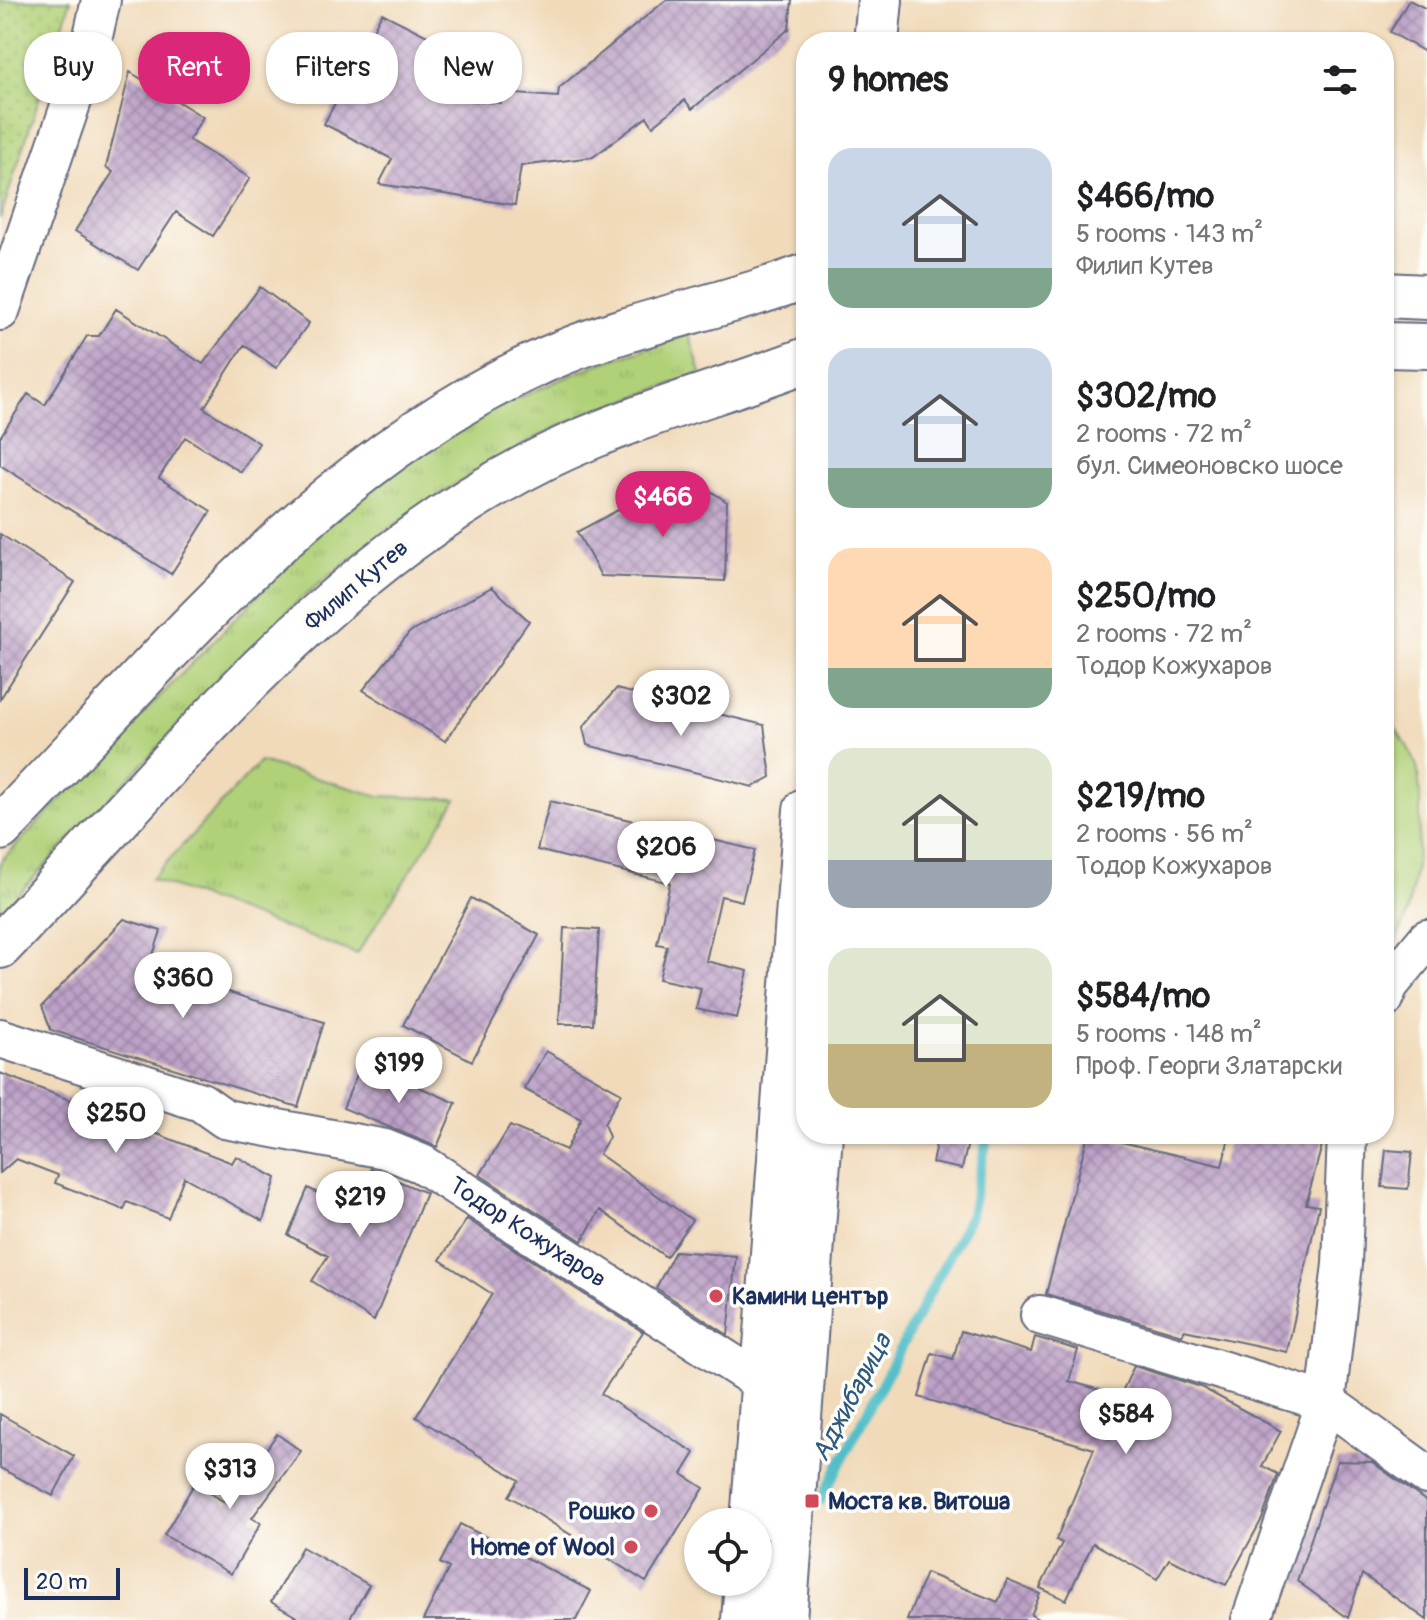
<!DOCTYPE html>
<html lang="en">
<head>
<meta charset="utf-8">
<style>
  :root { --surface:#fff; --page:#f2f2f2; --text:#202124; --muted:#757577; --accent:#db2777 }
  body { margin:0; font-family:Pangolin,sans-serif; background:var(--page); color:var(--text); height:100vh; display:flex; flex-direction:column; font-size:30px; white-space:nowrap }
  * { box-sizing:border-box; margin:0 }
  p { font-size:26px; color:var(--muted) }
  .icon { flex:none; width:44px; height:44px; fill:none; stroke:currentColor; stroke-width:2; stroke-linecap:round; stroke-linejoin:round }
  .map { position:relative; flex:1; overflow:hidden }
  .panel { position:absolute; left:796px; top:32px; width:598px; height:1112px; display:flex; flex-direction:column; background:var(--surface); border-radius:32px; box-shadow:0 2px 6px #0004 }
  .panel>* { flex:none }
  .banner { position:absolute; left:24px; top:32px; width:652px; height:72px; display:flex; gap:16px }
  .fabs { position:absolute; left:684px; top:1508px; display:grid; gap:16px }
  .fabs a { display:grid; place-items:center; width:88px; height:88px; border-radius:50%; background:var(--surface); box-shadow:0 2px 6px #0004; font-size:40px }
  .scale { position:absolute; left:24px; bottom:20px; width:96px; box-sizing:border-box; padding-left:8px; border:4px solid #1b2f5e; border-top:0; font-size:22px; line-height:28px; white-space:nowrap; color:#1b2f5e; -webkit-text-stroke:6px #fdfcf7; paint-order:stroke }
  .price { position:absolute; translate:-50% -68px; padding:0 18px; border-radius:28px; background:#fff; color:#222; font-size:26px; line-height:52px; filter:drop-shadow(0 2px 4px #0008) }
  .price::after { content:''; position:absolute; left:50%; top:48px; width:24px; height:18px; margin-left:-12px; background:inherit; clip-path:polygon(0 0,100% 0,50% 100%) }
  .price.current { background:var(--accent); color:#fff }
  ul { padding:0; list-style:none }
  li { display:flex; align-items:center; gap:24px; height:200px; padding:0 32px }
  li span { display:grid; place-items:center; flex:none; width:224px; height:160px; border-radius:24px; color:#555 }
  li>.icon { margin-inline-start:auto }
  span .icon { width:96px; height:96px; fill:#fffc; stroke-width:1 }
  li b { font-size:34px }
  h2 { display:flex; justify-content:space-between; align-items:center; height:96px; padding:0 32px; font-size:34px }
  .tag { padding:0 28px; border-radius:32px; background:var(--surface); box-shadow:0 2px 6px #0004; font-size:28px; line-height:72px }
  .tag.current { background:var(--accent); color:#fff }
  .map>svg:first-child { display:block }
</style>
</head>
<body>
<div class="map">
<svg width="1427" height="1620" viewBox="0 0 1427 1620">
  <defs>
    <pattern id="grass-tufts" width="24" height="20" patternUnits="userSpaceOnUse" patternTransform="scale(2)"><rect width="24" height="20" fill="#b1d178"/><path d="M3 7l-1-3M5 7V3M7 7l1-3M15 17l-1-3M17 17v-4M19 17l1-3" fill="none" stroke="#98b46a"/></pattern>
    <pattern id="park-dots" width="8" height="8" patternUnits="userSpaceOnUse" patternTransform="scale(2)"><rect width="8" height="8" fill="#b1d178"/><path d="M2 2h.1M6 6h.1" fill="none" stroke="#98b46a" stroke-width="1.8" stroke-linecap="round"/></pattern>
    <pattern id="building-cross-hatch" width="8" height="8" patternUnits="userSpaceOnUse" patternTransform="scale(2)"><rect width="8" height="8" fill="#bda1c7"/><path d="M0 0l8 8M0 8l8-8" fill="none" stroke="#9984a5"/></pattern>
  </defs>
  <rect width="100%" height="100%" fill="#fdfcf7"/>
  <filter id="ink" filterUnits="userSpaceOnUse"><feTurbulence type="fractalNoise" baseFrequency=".0125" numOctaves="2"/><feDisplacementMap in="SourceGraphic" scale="16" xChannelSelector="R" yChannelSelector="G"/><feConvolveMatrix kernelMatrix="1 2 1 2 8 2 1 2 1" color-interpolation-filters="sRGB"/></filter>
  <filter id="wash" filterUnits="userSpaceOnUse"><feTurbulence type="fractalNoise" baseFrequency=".006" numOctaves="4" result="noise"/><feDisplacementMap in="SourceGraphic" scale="32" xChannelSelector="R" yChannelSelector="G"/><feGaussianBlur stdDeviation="1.8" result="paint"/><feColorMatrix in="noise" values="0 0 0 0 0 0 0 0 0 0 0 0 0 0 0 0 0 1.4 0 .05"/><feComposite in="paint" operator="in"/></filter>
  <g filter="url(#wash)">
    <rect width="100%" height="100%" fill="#f1daba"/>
    <path fill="url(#grass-tufts)" stroke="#66806b" stroke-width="2" d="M689,334L701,373L558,426L470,475L385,531L299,600L0,913V862L319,532L423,450L488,411L590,367Z
      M260,762L379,796L457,799L357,954L151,879Z"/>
    <path fill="url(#park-dots)" stroke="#66806b" stroke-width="2" d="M0,0H71L0,219Z"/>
    <path fill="#b1d178" stroke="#66806b" stroke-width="2" d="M1384,713C1395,728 1415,753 1418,772C1424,813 1416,909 1394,943L1384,939Z"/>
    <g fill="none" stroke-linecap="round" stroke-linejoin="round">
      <path stroke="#51bec9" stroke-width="10" d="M820,1502L971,1214L988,1134"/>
    </g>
    <g id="blocks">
      <path fill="url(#building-cross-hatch)" d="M666,0H792L789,29L692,109L685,100L653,126L647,117L593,157L521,166L515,205L379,184L392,159L324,124L382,13L453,49L449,99L501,103L502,93L558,97L559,88Z
        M1409,0L1427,9V53L1390,32Z
        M130,72L203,117L189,140L250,178L213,236L176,212L138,270L75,231L113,172L106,167Z
        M260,287L309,323L276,368L244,345L204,408L259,443L241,472L185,437L159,478L211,511L171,574L0,465V437L28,394L45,405L87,336H99L116,309L203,364Z
        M659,487L706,488L727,502L725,581L601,576L577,532L618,510L659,511Z
        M0,534L75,582L0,699Z
        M492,587L529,621L445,741L363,690L409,633Z
        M616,689L764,725L771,777L753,787L587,745L583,727Z
        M550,801L755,850L742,901L721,896L706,961L748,971L737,1018L696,1009L701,988L659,979L667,946L657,944L670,883L537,850Z
        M471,898L539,935L472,1061L403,1025Z
        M124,919L161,931L149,967L324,1022L298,1107L51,1030L42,1006Z
        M564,928L599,930L593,1024H559Z
        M546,1051L621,1093L604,1124L609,1137L599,1154L692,1220L666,1257L600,1210L582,1241L480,1175L510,1126L566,1150L581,1119L524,1089Z
        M362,1062L456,1103L437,1147L343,1108Z
        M0,1073L232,1163L236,1156L276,1178L263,1221L184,1177L168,1218L127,1202L124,1210L55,1183L58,1175L16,1159L0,1173Z
        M938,1134H970L962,1169L932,1163Z
        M1088,1134L1222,1166L1230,1134H1325L1306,1204L1319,1206L1287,1352L1184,1330L1182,1335L1046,1294Z
        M1386,1150L1412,1152L1408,1189L1382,1187Z
        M371,1169L426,1193L374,1321L312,1281L328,1256L288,1235L308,1188L353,1212Z
        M467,1219L643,1332L601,1394L695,1453L682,1474L704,1488L646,1582L509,1496L519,1480L416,1417L492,1294L440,1260Z
        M675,1251L736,1256L728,1335L656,1288Z
        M961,1331L1031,1352L1035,1337L1078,1350L1069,1381L1120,1396L1134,1366L1201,1387L1281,1431L1262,1466L1278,1474L1262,1519L1226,1585L1169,1559L1157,1579L1093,1543L1066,1600L1040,1588L1062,1543L1056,1540L1094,1449L919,1397L932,1353L953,1359Z
        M0,1414L74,1456L53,1496L0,1468Z
        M277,1434L301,1451L252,1518L261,1523L231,1574L164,1535L194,1484L228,1504Z
        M1337,1461L1372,1462L1427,1502V1620L1362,1574L1348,1618L1297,1581Z
        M460,1524L591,1591L576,1620H423L449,1568L440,1563Z
        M302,1547L369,1585L349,1620H302L271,1602Z
        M926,1573L998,1602L1007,1580L1040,1594L1031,1615L1040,1620H907Z"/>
    </g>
  </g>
  <g filter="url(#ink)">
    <use href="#blocks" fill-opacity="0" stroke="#666b7e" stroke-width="2"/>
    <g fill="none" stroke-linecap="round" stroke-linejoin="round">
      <defs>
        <path id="street" d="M0,311L91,45L101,0
          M1384,999L1389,985L1427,939
          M0,1038L201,1102L225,1119L385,1149L422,1164L764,1384
          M1040,1315L1326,1402L1427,1475
          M1251,1620L1326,1402L1342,1264L1347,1134"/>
        <path id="secondary" d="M876,42L880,0
          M753,1522L806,810
          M744,1620L747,1582
          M784,1620L820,1134"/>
        <path id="primary" d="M1384,295L1427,297
          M1384,345L1427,346
          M0,828C168,656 322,459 547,359C631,322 721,308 806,276
          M0,946C170,771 321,567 546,457C630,416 719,393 806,360"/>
      </defs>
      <use href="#street" stroke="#666b7e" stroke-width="42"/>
      <use href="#secondary" stroke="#666b7e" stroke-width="48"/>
      <use href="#primary" stroke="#666b7e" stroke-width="48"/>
      <use href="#street" stroke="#fff" stroke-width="38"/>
      <use href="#secondary" stroke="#fff" stroke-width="44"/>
      <use href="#primary" stroke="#fff" stroke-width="44"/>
    </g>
  </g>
  <g fill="#d1495b" stroke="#fdfcf7" stroke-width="3">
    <circle cx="716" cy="1296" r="8"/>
    <rect x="804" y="1493" width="16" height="16" rx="4"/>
    <circle cx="651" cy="1511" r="8"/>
    <circle cx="631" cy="1547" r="8"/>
  </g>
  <g text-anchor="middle" stroke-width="7" stroke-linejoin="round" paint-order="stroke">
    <g font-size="24" fill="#1b2f5e" stroke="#fdfcf7">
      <text transform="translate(356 585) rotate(-40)" y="8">Филип Кутев</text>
      <text transform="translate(528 1232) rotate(33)" y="8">Тодор Кожухаров</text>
    </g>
    <g font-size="24" font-weight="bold" fill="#1b2f5e" stroke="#fdfcf7" text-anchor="start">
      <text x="732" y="1304">Камини център</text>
      <text x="828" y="1509">Моста кв. Витоша</text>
      <text x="635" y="1519" text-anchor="end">Рошко</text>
      <text x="615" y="1555" text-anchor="end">Home of Wool</text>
    </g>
    <g font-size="26" font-style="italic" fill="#2b5a7e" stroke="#fdfcf7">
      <text transform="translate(851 1397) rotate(-62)" y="9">Аджибарица</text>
    </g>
  </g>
</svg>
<div class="fabs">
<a><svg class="icon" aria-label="locate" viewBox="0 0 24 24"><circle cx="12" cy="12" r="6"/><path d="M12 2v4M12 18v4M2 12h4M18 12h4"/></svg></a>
</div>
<div class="scale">20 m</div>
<b class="price current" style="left:663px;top:539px">$466</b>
<b class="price" style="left:681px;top:738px">$302</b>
<b class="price" style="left:666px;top:889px">$206</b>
<b class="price" style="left:183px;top:1020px">$360</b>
<b class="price" style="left:399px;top:1105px">$199</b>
<b class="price" style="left:116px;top:1155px">$250</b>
<b class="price" style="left:360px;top:1239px">$219</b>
<b class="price" style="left:1126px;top:1456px">$584</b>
<b class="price" style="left:230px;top:1511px">$313</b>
<div class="banner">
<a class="tag">Buy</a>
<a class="tag current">Rent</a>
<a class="tag">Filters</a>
<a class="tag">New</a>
</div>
<section class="panel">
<h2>9 homes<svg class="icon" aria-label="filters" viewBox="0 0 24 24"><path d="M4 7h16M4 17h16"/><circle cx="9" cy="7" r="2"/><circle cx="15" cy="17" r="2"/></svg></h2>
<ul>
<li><span style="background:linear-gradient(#c9d6e8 75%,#7fa58c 0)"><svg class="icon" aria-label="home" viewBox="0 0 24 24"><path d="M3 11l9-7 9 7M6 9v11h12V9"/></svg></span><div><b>$466/mo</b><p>5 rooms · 143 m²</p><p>Филип Кутев</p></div></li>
<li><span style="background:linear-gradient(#c9d6e8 75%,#7fa58c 0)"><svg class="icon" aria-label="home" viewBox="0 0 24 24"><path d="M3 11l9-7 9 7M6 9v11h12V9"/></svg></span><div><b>$302/mo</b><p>2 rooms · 72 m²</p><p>бул. Симеоновско шосе</p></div></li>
<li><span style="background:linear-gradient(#ffd9b3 75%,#7fa58c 0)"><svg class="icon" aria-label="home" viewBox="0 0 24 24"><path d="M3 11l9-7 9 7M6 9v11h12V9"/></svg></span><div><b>$250/mo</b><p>2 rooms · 72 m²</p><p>Тодор Кожухаров</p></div></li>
<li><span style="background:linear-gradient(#dfe7d0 70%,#9aa5b1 0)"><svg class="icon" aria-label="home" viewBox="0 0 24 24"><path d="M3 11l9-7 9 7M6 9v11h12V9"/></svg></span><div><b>$219/mo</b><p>2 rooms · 56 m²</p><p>Тодор Кожухаров</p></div></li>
<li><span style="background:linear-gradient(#dfe7d0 60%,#c2b280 0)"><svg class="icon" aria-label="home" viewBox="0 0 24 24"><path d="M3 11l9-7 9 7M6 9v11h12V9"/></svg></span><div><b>$584/mo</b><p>5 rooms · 148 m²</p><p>Проф. Георги Златарски</p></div></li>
</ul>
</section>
</div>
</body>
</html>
